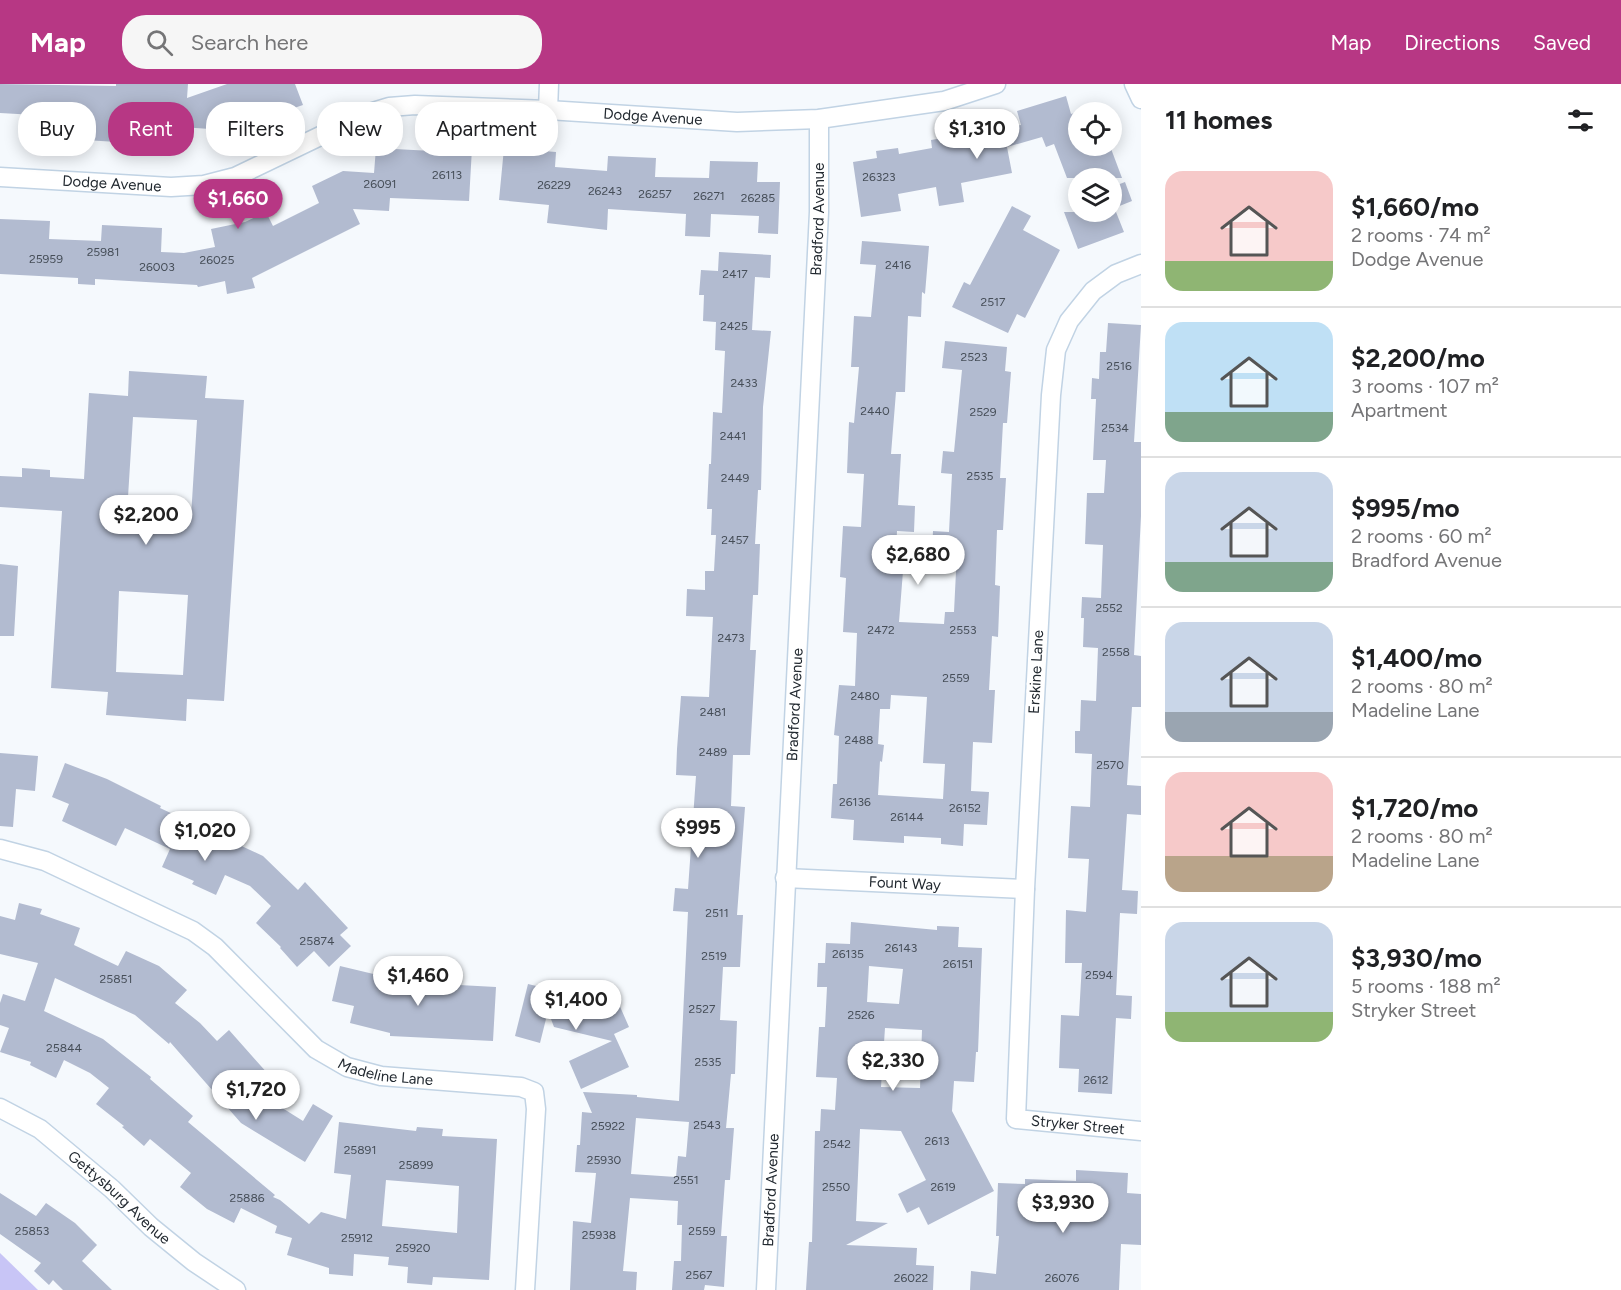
<!DOCTYPE html>
<html lang="en">
<head>
<meta charset="utf-8">
<style>
  :root { --surface:#fff; --page:#f6f6f6; --text:#202124; --muted:#757577; --line:#e0e0e0; --accent:#b73784 }
  body { margin:0; font-family:Figtree,sans-serif; background:var(--page); color:var(--text); height:100vh; display:flex; flex-direction:column; font-size:22px; white-space:nowrap }
  * { box-sizing:border-box; margin:0 }
  p { font-size:20px; color:var(--muted) }
  .icon { flex:none; width:33px; height:33px; fill:none; stroke:currentColor; stroke-width:2; stroke-linecap:round; stroke-linejoin:round }
  .map { position:relative; flex:1; overflow:hidden }
  .details { display:flex; flex-direction:column; background:var(--surface); width:480px }
  .details>* { flex:none }
  .banner { position:absolute; left:18px; top:18px; width:570px; height:54px; display:flex; gap:12px }
  .tools { position:absolute; left:1068px; top:18px; display:grid; gap:12px }
  .tools a { display:grid; place-items:center; width:54px; height:54px; border-radius:50%; background:var(--surface); box-shadow:0 3px 15px #0003; font-size:30px }
  .price { position:absolute; translate:-50% -51px; padding:0 14px; border-radius:21px; background:#fff; color:#222; font-size:20px; line-height:39px; filter:drop-shadow(0 2px 3px #0008) }
  .price::after { content:''; position:absolute; left:50%; top:36px; width:18px; height:14px; margin-left:-9px; background:inherit; clip-path:polygon(0 0,100% 0,50% 100%) }
  .price.on { background:var(--accent); color:#fff }
  ul { padding:0; list-style:none }
  li { display:flex; align-items:center; gap:18px; height:150px; padding:0 24px }
  li+li { border-top:2px solid var(--line) }
  li span { display:grid; place-items:center; flex:none; width:168px; height:120px; border-radius:18px; color:#555 }
  li>.icon { margin-inline-start:auto }
  span .icon { width:72px; height:72px; fill:#fffc; stroke-width:1 }
  li b { font-size:26px }
  h2 { display:flex; justify-content:space-between; align-items:center; height:72px; padding:0 24px; font-size:26px }
  .chip { padding:0 21px; border-radius:24px; background:var(--surface); box-shadow:0 3px 15px #0003; font-size:21px; line-height:54px }
  .chip.on { background:var(--accent); color:#fff }
  header { display:flex; align-items:center; gap:36px; box-sizing:border-box; height:84px; padding:0 30px; background:var(--accent); color:#fff }
  header strong { font-size:28px }
  nav { display:flex; gap:33px; margin-inline-start:auto; font-size:21px }
  .search { width:420px; height:54px; background:var(--page); display:flex; align-items:center; gap:15px; box-sizing:border-box; padding:0 21px; border-radius:24px; color:var(--muted); font-size:22px }
  main { display:flex; flex:1; min-height:0 }
  .map>svg:first-child { display:block }
</style>
</head>
<body>
<header>
<strong>Map</strong>
<div class="search"><svg class="icon" aria-label="search" viewBox="0 0 24 24"><circle cx="10" cy="10" r="6"/><path d="M15 15l6 6"/></svg>Search here</div>
<nav><a>Map</a><a>Directions</a><a>Saved</a></nav>
</header>
<main>
<div class="map">
<svg width="1141" height="1206" viewBox="0 0 1141 1206">
  <rect width="100%" height="100%" fill="#f5f9fd"/>
  <path fill="#c8c5f6" d="M0,1169L38,1206H0Z"/>
  <path fill="#b2bbd0" fill-rule="evenodd" d="M0,0L116,2V0H188L187,14L227,0H295L303,21L244,41L246,46L215,57L210,45L167,42L166,61L52,54L53,32L0,29Z
    M1066,12L1071,30L1078,28V62H1110L1122,94H1067L1054,60L1046,63L1042,53L1007,63L1012,89L961,99L964,118L939,122L936,103L898,110L901,127L861,133L853,78L877,74L876,67L898,64L899,70L932,64L931,56L1021,41L1017,27Z
    M452,63L472,64L469,117L390,114L389,127L353,125L360,140L252,194L255,204L227,210L225,197L198,203L197,201L95,195V201L78,200V194L0,190V135L50,137L49,155L101,157L102,141L162,144L161,168L184,169L215,163L211,145L245,138L266,128L273,142L319,119L312,102L343,87L374,89L376,64L451,68Z
    M504,64L556,68L555,83L607,87L608,72L656,74L655,93L709,94L710,77L758,78L757,98H780L778,150L758,149L759,132L711,130L710,153L685,152L686,130L608,125L607,146L547,139L549,121L499,116Z
    M1125,98L1132,117L1112,125V103Z
    M1012,122L1031,132L1023,146L1060,166L1025,234L1017,230L1008,249L952,223L964,198L970,201Z
    M1064,128H1116L1124,148L1078,165Z
    M862,157L929,162L925,210L922,208L921,233L908,232L905,308H896L891,370H901L898,421L915,422L914,448L897,447L895,486L903,487L899,538L944,540L945,528H954L957,467L932,466L933,447L949,448L952,390L941,389L943,367L954,368L962,286L942,284L945,257L1007,263L1005,287L1011,288L1007,339H1003L1000,394H1006L1003,446H997L995,501L1000,502L998,553L992,552L989,606H995L992,659L973,658L971,707L989,708L987,741L964,740L963,762L941,760V754L904,752V759L853,756L854,736L831,734L833,700H837L839,652L834,651L839,601L855,602L857,549L843,548L846,494L840,493L843,442L861,443L864,390L847,389L849,338L854,339L859,283H851L854,232L871,233L876,181L860,180ZM891,611L927,613L923,679L945,680L943,715L878,711L880,677L882,678L884,661L878,660L880,625H890Z
    M719,168L771,171L770,194L755,193L752,246L771,247L763,323L761,406H758L755,460H760L758,511H753L750,566H756L750,671H733L731,722L745,723L737,831H743L740,883H723L720,936L737,937L735,990H731L726,1044H734L730,1096H725L721,1152H727L724,1203L705,1201L704,1206H672L674,1177H681L682,1141H677L678,1117L630,1114L623,1187L637,1188L636,1206H570L573,1137L591,1139L596,1089L575,1088L577,1061H580L582,1028L592,1029L583,1008L637,1011V1013L679,1017L688,828L673,827L675,804L688,805L696,692L676,691L677,665L681,612L709,613L713,533L686,532L687,505L705,506V487H714L716,451H711L712,425H707L709,380H711L713,328L722,329L725,267L715,266L716,238L703,237L704,211H699L701,186L718,187ZM636,1034L689,1038L686,1073L678,1072L676,1093L631,1090Z
    M1108,239L1141,241L1134,358H1141V432L1134,571L1141,572V623H1132L1127,701L1141,702V731L1127,730L1122,806L1138,807L1137,830L1120,829L1116,911L1132,912L1131,935L1116,934L1112,1010L1078,1008L1079,985L1059,984L1061,931L1079,932L1082,879H1065L1066,826L1086,828L1089,775L1068,774L1071,722L1090,723L1092,670L1075,669V647H1080L1081,616L1096,617L1098,564L1083,563L1084,534H1081L1082,513L1101,514L1103,461L1085,460L1087,409H1104L1106,376H1093L1096,315H1091L1092,294L1099,295L1100,268H1106Z
    M129,287L207,292L205,314L244,316L224,617L187,615L186,637L106,631L108,608L51,604L62,427L0,423V392L22,393V384L50,386V393L84,395L89,309L128,312ZM133,333L197,336L191,433L127,429ZM119,507L188,511L183,591L116,588Z
    M0,480L18,482L14,552H0Z
    M0,669L38,672L35,707L16,705L13,743L0,742Z
    M65,679L107,695L161,722L160,724L263,772L298,806L305,798L348,844L340,851L351,862L329,883L314,867L297,883L280,864L281,863L256,839L271,822L250,802L225,791L216,811L192,800L194,797L162,783L170,765L125,744L116,762L62,737L69,720L52,713Z
    M19,819L42,825L40,830L80,844L74,861L118,882L126,867L159,882L187,906L175,919L200,939L217,957L229,946L269,991L252,1005L303,1037L313,1020L333,1032L305,1078L241,1039L170,958L169,960L135,931L55,894L44,927L103,955L151,993L150,995L193,1032L188,1038L275,1111L273,1113L280,1116L309,1140L321,1128L346,1135L351,1091L334,1089L339,1038L416,1047L417,1043L443,1045L442,1052L497,1055L489,1196L433,1193L432,1201L407,1199L408,1183L388,1181L389,1173L354,1170L353,1192L329,1190V1184L287,1171L292,1154L275,1149L277,1142L241,1124L234,1139L207,1125L180,1103L191,1089L150,1055L144,1062L122,1043L124,1042L96,1020L109,1004L90,989L64,976L56,994L30,981L31,978L0,968L9,944L0,941V919L3,910L25,917L38,879L0,870V832L15,836ZM386,1096L459,1102L457,1149L382,1142Z
    M851,838L937,846V842L959,843L958,863L982,864L978,968H976L974,998L954,997L952,1027L994,1107L928,1141L919,1123L907,1129L898,1110L926,1096L901,1047L860,1045L856,1137L888,1139L846,1161L917,1164L916,1181L934,1182L933,1206H806L809,1158H812L815,1047H820L821,1025L835,1026L837,994L816,993L819,943H825L827,903H817L818,879H825L826,859L850,860ZM869,882L903,885L899,920L867,918ZM885,944L922,946L920,1004L881,1003Z
    M340,882L386,893L385,897L496,903L493,957L390,952V949L350,939L354,922L332,917Z
    M528,900L578,912L572,939L618,918L629,943L614,950L629,983L581,1005L569,977L612,957L554,943L548,927L540,959L515,952Z
    M1076,1086L1128,1089L1127,1109L1141,1110V1161L1121,1160L1119,1206H970L971,1187L996,1190L999,1152H996L998,1099L1025,1100V1095L1076,1097Z
    M0,1109L36,1132L46,1119L75,1139L97,1161L82,1177L112,1206H63L53,1196L49,1201L34,1187L41,1179L0,1150Z"/>
  <g fill="none" stroke-linecap="round" stroke-linejoin="round">
    <defs>
      <g id="minor">
        <path d="M1134,0L1141,15"/>
        <path d="M548,26L549,0"/>
        <path id="s1" d="M0,93L171,103L204,101L235,93L366,30L389,23L415,21L548,26L737,38L819,35L944,17L996,0"/>
        <path id="s2" d="M1141,180L1116,190L1093,207L1069,237L1056,266L1051,311L1025,805L1016,1035L1141,1047"/>
        <path id="s3" d="M0,765L45,777L193,847L215,863L316,965L347,983L381,992L521,1003L534,1008L536,1025L525,1206"/>
        <path id="s4" d="M785,794L1025,805"/>
        <path id="s5" d="M0,1024L40,1045L112,1105L151,1143L194,1178L236,1206"/>
        <path id="s6" d="M766,1206L819,128V35"/>
      </g>
    </defs>
    <use href="#minor" stroke="#c1d3e4" stroke-width="21"/>
    <use href="#minor" stroke="#fff" stroke-width="18"/>
  </g>
  <g text-anchor="middle" stroke-width="6" stroke-linejoin="round" paint-order="stroke">
    <g font-size="12" fill="#464e58">
      <text x="447" y="95">26113</text>
      <text x="879" y="97">26323</text>
      <text x="380" y="104">26091</text>
      <text x="554" y="105">26229</text>
      <text x="605" y="111">26243</text>
      <text x="655" y="114">26257</text>
      <text x="709" y="116">26271</text>
      <text x="758" y="118">26285</text>
      <text x="103" y="172">25981</text>
      <text x="46" y="179">25959</text>
      <text x="217" y="180">26025</text>
      <text x="898" y="185">2416</text>
      <text x="157" y="187">26003</text>
      <text x="735" y="194">2417</text>
      <text x="993" y="222">2517</text>
      <text x="734" y="246">2425</text>
      <text x="974" y="277">2523</text>
      <text x="1119" y="286">2516</text>
      <text x="744" y="303">2433</text>
      <text x="875" y="331">2440</text>
      <text x="983" y="332">2529</text>
      <text x="1115" y="348">2534</text>
      <text x="733" y="356">2441</text>
      <text x="980" y="396">2535</text>
      <text x="735" y="398">2449</text>
      <text x="735" y="460">2457</text>
      <text x="1109" y="528">2552</text>
      <text x="881" y="550">2472</text>
      <text x="963" y="550">2553</text>
      <text x="731" y="558">2473</text>
      <text x="1116" y="572">2558</text>
      <text x="956" y="598">2559</text>
      <text x="865" y="616">2480</text>
      <text x="713" y="632">2481</text>
      <text x="859" y="660">2488</text>
      <text x="713" y="672">2489</text>
      <text x="1110" y="685">2570</text>
      <text x="855" y="722">26136</text>
      <text x="965" y="728">26152</text>
      <text x="907" y="737">26144</text>
      <text x="717" y="833">2511</text>
      <text x="317" y="861">25874</text>
      <text x="901" y="868">26143</text>
      <text x="848" y="874">26135</text>
      <text x="714" y="876">2519</text>
      <text x="958" y="884">26151</text>
      <text x="1099" y="895">2594</text>
      <text x="116" y="899">25851</text>
      <text x="702" y="929">2527</text>
      <text x="861" y="935">2526</text>
      <text x="64" y="968">25844</text>
      <text x="708" y="982">2535</text>
      <text x="1096" y="1000">2612</text>
      <text x="707" y="1045">2543</text>
      <text x="608" y="1046">25922</text>
      <text x="937" y="1061">2613</text>
      <text x="837" y="1064">2542</text>
      <text x="360" y="1070">25891</text>
      <text x="604" y="1080">25930</text>
      <text x="416" y="1085">25899</text>
      <text x="686" y="1100">2551</text>
      <text x="836" y="1107">2550</text>
      <text x="943" y="1107">2619</text>
      <text x="247" y="1118">25886</text>
      <text x="32" y="1151">25853</text>
      <text x="702" y="1151">2559</text>
      <text x="599" y="1155">25938</text>
      <text x="357" y="1158">25912</text>
      <text x="413" y="1168">25920</text>
      <text x="699" y="1195">2567</text>
      <text x="911" y="1198">26022</text>
      <text x="1062" y="1198">26076</text>
    </g>
    <g font-size="15" fill="#222930" stroke="#fff">
      <text dy="5" stroke="none"><textPath href="#s1" startOffset="670">Dodge Avenue</textPath></text>
      <text dy="5" stroke="none"><textPath href="#s1" startOffset="112">Dodge Avenue</textPath></text>
      <text dy="5" stroke="none"><textPath href="#s6" startOffset="1072">Bradford Avenue</textPath></text>
      <text transform="translate(1036 588) rotate(-87)" y="5">Erskine Lane</text>
      <text dy="5" stroke="none"><textPath href="#s6" startOffset="586">Bradford Avenue</textPath></text>
      <text dy="5" stroke="none"><textPath href="#s4" startOffset="120">Fount Way</textPath></text>
      <text dy="5" stroke="none"><textPath href="#s3" startOffset="456">Madeline Lane</textPath></text>
      <text dy="5" stroke="none"><textPath href="#s2" startOffset="958">Stryker Street</textPath></text>
      <text dy="5" stroke="none"><textPath href="#s6" startOffset="100">Bradford Avenue</textPath></text>
      <text dy="5" stroke="none"><textPath href="#s5" startOffset="150">Gettysburg Avenue</textPath></text>
    </g>
  </g>
</svg>
<div class="tools">
<a><svg class="icon" aria-label="locate" viewBox="0 0 24 24"><circle cx="12" cy="12" r="6"/><path d="M12 2v4M12 18v4M2 12h4M18 12h4"/></svg></a>
<a><svg class="icon" aria-label="layers" viewBox="0 0 24 24"><path d="M12 4l9 5-9 5-9-5zM3 14l9 5 9-5"/></svg></a>
</div>
<b class="price" style="left:977px;top:76px">$1,310</b>
<b class="price on" style="left:238px;top:146px">$1,660</b>
<b class="price" style="left:146px;top:462px">$2,200</b>
<b class="price" style="left:918px;top:502px">$2,680</b>
<b class="price" style="left:698px;top:775px">$995</b>
<b class="price" style="left:205px;top:778px">$1,020</b>
<b class="price" style="left:418px;top:923px">$1,460</b>
<b class="price" style="left:576px;top:947px">$1,400</b>
<b class="price" style="left:893px;top:1008px">$2,330</b>
<b class="price" style="left:256px;top:1037px">$1,720</b>
<b class="price" style="left:1063px;top:1150px">$3,930</b>
<div class="banner">
<a class="chip">Buy</a>
<a class="chip on">Rent</a>
<a class="chip">Filters</a>
<a class="chip">New</a>
<a class="chip">Apartment</a>
</div>
</div>
<section class="details">
<h2>11 homes<svg class="icon" aria-label="filters" viewBox="0 0 24 24"><path d="M4 7h16M4 17h16"/><circle cx="9" cy="7" r="2"/><circle cx="15" cy="17" r="2"/></svg></h2>
<ul>
<li><span style="background:linear-gradient(#f6c9c9 75%,#8fb573 0)"><svg class="icon" aria-label="home" viewBox="0 0 24 24"><path d="M3 11l9-7 9 7M6 9v11h12V9"/></svg></span><div><b>$1,660/mo</b><p>2 rooms · 74 m²</p><p>Dodge Avenue</p></div></li>
<li><span style="background:linear-gradient(#bfe0f5 75%,#7fa58c 0)"><svg class="icon" aria-label="home" viewBox="0 0 24 24"><path d="M3 11l9-7 9 7M6 9v11h12V9"/></svg></span><div><b>$2,200/mo</b><p>3 rooms · 107 m²</p><p>Apartment</p></div></li>
<li><span style="background:linear-gradient(#c9d6e8 75%,#7fa58c 0)"><svg class="icon" aria-label="home" viewBox="0 0 24 24"><path d="M3 11l9-7 9 7M6 9v11h12V9"/></svg></span><div><b>$995/mo</b><p>2 rooms · 60 m²</p><p>Bradford Avenue</p></div></li>
<li><span style="background:linear-gradient(#c9d6e8 75%,#9aa5b1 0)"><svg class="icon" aria-label="home" viewBox="0 0 24 24"><path d="M3 11l9-7 9 7M6 9v11h12V9"/></svg></span><div><b>$1,400/mo</b><p>2 rooms · 80 m²</p><p>Madeline Lane</p></div></li>
<li><span style="background:linear-gradient(#f6c9c9 70%,#b9a48a 0)"><svg class="icon" aria-label="home" viewBox="0 0 24 24"><path d="M3 11l9-7 9 7M6 9v11h12V9"/></svg></span><div><b>$1,720/mo</b><p>2 rooms · 80 m²</p><p>Madeline Lane</p></div></li>
<li><span style="background:linear-gradient(#c9d6e8 75%,#8fb573 0)"><svg class="icon" aria-label="home" viewBox="0 0 24 24"><path d="M3 11l9-7 9 7M6 9v11h12V9"/></svg></span><div><b>$3,930/mo</b><p>5 rooms · 188 m²</p><p>Stryker Street</p></div></li>
</ul>
</section>
</main>
</body>
</html>
